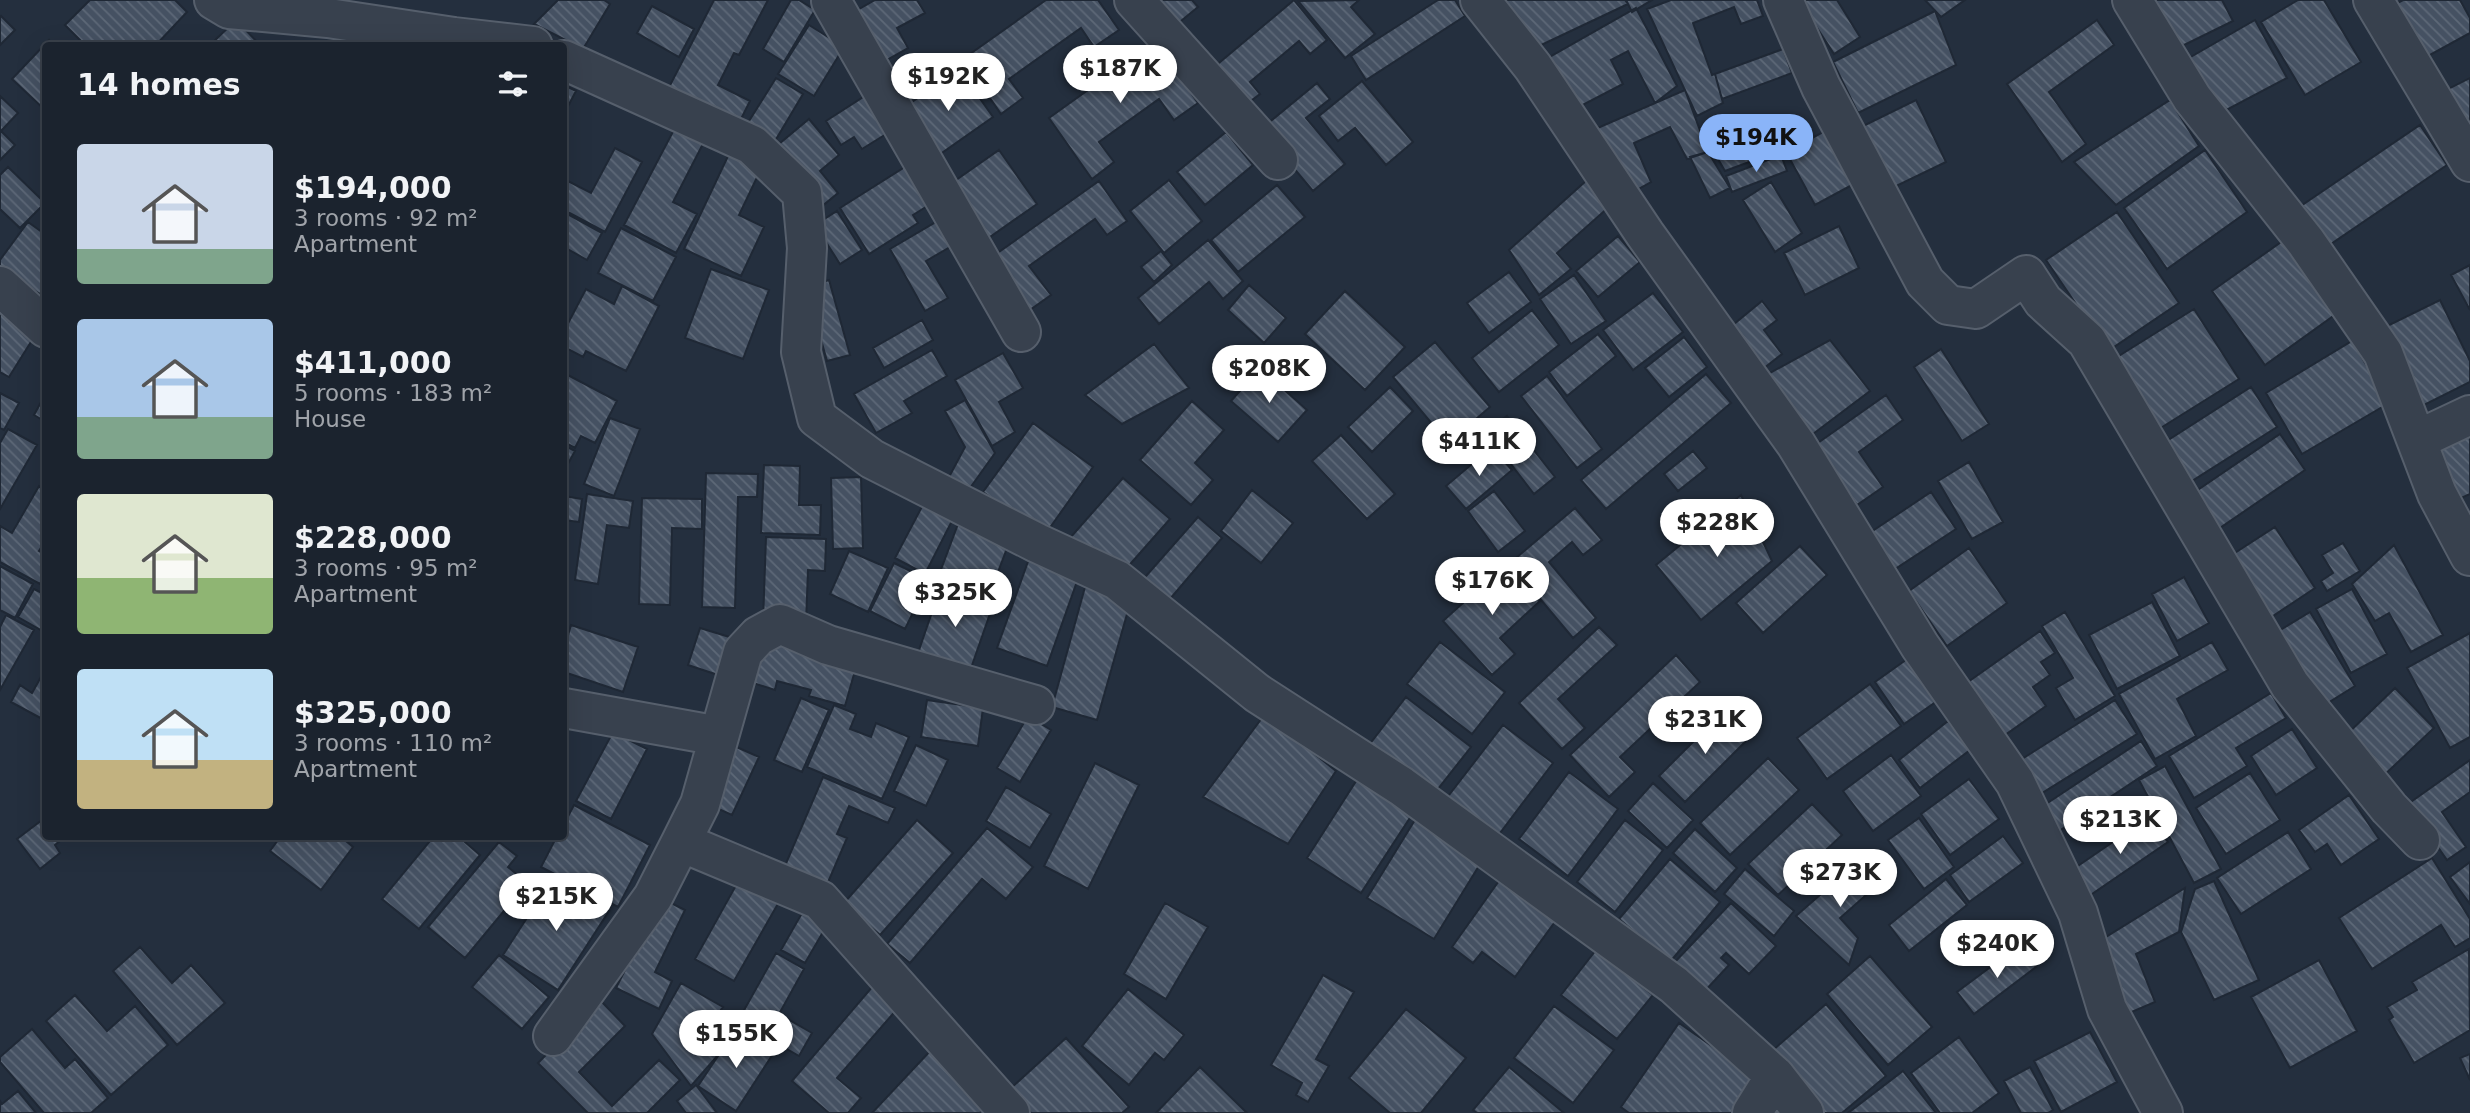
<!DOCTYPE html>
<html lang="en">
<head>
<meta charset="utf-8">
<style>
  :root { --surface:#1b232e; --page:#242b36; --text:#f1f3f6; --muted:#a0a4aa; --line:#39404a; --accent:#8ab4f8 }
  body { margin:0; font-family:"DejaVu Sans",sans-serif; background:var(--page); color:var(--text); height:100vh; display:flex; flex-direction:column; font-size:26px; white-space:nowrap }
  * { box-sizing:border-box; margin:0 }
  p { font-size:23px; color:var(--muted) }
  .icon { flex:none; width:38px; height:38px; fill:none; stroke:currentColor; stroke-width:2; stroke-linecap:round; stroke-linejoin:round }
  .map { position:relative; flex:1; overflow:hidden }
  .side { position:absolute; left:42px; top:42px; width:525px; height:798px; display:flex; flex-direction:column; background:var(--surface); border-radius:7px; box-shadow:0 7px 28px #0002,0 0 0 2px var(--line) }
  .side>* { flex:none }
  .price { position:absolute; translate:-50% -60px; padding:0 16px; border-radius:24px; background:#fff; color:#222; font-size:23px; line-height:46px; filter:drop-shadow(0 2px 4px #0008) }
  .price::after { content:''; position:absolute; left:50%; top:42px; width:21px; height:16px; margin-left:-10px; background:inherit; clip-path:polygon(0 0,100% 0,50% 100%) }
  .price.on { background:var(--accent); color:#111 }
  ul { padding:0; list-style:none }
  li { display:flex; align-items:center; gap:21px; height:175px; padding:0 35px }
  li span { display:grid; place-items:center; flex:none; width:196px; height:140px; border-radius:7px; color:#555 }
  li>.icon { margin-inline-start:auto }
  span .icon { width:84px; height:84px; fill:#fffc; stroke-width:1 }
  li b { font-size:30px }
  h2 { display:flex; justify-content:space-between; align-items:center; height:84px; padding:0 35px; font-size:30px }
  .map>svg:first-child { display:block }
</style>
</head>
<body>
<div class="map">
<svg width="2470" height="1113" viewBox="0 0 2470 1113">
  <defs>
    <pattern id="building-back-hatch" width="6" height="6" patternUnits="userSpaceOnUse" patternTransform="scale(1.75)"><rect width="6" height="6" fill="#455162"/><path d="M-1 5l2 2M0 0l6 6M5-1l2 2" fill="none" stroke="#5d6877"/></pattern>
  </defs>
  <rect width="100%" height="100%" fill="#242f3e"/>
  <path fill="url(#building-back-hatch)" stroke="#1f2835" stroke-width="2" d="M90,0H175L187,12L155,46H86L65,25Z
    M558,0H604L610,4L583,49L534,24Z
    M714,0H768L739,55L734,53L718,85L750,101L736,129L666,93Z
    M791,0H799L815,10L784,62L763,49Z
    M875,0H917L925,13L897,28L908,48L876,66L847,16Z
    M1046,0H1098L1119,30L1094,47L1081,28L1009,79L1023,98L1001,114L963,59Z
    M1145,0H1192L1198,7L1170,30Z
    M1294,0L1327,40L1310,54L1299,41L1250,82L1260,94L1244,106L1213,68Z
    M1359,0L1351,7L1375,34L1345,58L1298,1Z
    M1438,0H1455L1465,16L1366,80L1351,56Z
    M1501,0H1625L1628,4L1537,47Z
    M1626,0H1652L1632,12Z
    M1671,0H1757L1763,16L1741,24L1734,7L1693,23L1712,75L1715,74L1723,103L1697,116L1647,9Z
    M1799,0H1837L1860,37L1834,54Z
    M1925,0H1965L1941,17Z
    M2145,0H2222L2233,21L2176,49Z
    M2298,0H2324L2361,62L2305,95L2261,22Z
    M2403,0H2460L2470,18V33L2419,61L2390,7Z
    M652,6L694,29L679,57L637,33Z
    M1636,8L1677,86L1655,103L1628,51L1611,60L1623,84L1575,109L1548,58Z
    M1935,11L1956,65L1858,113L1833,62Z
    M1,16L15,30L0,45V17Z
    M236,20L259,44L257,46H209Z
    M2097,20L2114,45L2049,92L2086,144L2062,162L2007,84Z
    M2255,20L2287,78L2215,116L2182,62Z
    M809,25L844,47L814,96L778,74Z
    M49,40L54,46H46V111L12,79Z
    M1155,42L1198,103L1174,120L1159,99L1099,142L1114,162L1092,179L1049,118Z
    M1783,49L1792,73L1722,99L1715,74L1712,75Z
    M959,69L993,117L936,157L902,109Z
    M776,78L803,94L772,146L744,129Z
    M2470,78V139L2438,94Z
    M1362,81L1413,142L1386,165L1355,128L1338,141L1319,116Z
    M1317,83L1330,99L1306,118L1345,164L1313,191L1261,129Z
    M564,85L576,91L564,114Z
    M1685,90L1708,152L1687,159L1670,127L1634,143L1651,182L1633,192L1593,130Z
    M868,94L891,131L862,149L854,137L841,145L826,121Z
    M0,96L18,113L1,131L15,145L0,160Z
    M1916,100L1946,162L1888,190L1859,128Z
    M2170,100L2199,146L2116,205L2074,162Z
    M809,119L839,155L820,171L838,193L821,207L773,149Z
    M1766,120L1776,152L1725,171L1707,140Z
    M677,124L706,138L673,202L697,214L676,253L624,225Z
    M2420,125L2447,165L2322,250L2295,210Z
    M1226,132L1253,165L1205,205L1177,172Z
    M1823,132L1852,185L1815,205L1786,152Z
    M615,148L642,162L605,232L564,210V179L591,193Z
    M999,150L1037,204L987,239L949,185Z
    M2205,150L2247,212L2167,269L2124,208Z
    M1708,152L1730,188L1710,198L1690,157Z
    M729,154L761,169L739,215L764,227L741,276L684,249Z
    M1781,155L1787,171L1732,192L1726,176Z
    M8,167L45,203L20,228L0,209V175Z
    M905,167L929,205L913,215L918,223L869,254L840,208Z
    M1169,180L1202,221L1164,253L1130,211Z
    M1587,180L1610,206L1557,253L1571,269L1539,295L1509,250Z
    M1099,181L1127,221L1107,235L1095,219L1029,266L1051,295L1027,312L989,259Z
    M1771,182L1802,233L1775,252L1743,200Z
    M1277,185L1305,217L1238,272L1211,240Z
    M837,211L862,250L840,264L815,225Z
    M564,212L602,233L587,260L564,247Z
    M2117,212L2179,303L2108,351L2046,260Z
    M28,222L46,235V290L42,295L0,271V260Z
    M936,222L950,247L926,261L948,298L925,311L890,249Z
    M1839,226L1859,268L1805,295L1784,253Z
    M621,228L676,257L653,301L598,273Z
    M1618,236L1640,262L1598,297L1576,271Z
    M1208,240L1243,281L1223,299L1209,282L1159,324L1138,298Z
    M2284,240L2336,314L2265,365L2212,291Z
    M1161,251L1172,265L1154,282L1141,267Z
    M2470,265V310L2451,275Z
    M711,269L769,290L743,359L685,338Z
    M1509,272L1531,302L1489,333L1467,303Z
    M1574,275L1606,321L1571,344L1540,299Z
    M829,280L850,355L827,361L806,287Z
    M1249,285L1286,318L1264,343L1228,310Z
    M622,286L659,306L626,371L586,351L583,357L564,347V331L586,289L614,304Z
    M1345,291L1405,347L1365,390L1305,334Z
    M1653,293L1683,332L1633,370L1603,330Z
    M2440,300L2470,361V382L2418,408L2379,330Z
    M0,301L17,312L10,322L34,337L9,377L0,372Z
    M1762,301L1777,320L1764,330L1782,354L1754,376L1722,334Z
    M2194,309L2239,379L2151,434L2106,364Z
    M1532,310L1559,345L1499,392L1472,358Z
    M922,320L933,340L884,368L873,348Z
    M1598,334L1616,356L1567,396L1549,372Z
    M1684,337L1707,367L1669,397L1645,368Z
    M1830,340L1870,391L1809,437L1759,379Z
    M2352,341L2389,403L2302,454L2266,393Z
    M1435,342L1490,407L1448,443L1393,377Z
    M1154,344L1189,388L1122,424L1085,395Z
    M1941,349L1989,424L1962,441L1914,367Z
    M932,350L947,376L904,401L912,413L876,433L854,394Z
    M1003,353L1023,388L999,402L1015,432L992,446L955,380Z
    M1260,368L1307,410L1278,442L1231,401Z
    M564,373L617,401L595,443L581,436L575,448L564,442Z
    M1706,374L1731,403L1606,509L1581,480Z
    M1547,376L1602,449L1577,468L1521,396Z
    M1390,387L1413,411L1372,452L1348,427Z
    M2251,387L2277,427L2184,486L2159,446Z
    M0,393L19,403L4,430L0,428Z
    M46,393V422L34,415Z
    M1886,395L1903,420L1859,452L1883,487L1857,505L1815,445Z
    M965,400L995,453L970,488L949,477L965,447L945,411Z
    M1192,401L1224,430L1195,463L1213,480L1191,505L1140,460Z
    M1507,416L1555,477L1534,494L1486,432Z
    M610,418L640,429L614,496L584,484Z
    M1033,423L1093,467L1044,536L983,492Z
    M8,429L37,445L0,509V443Z
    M2470,429V494L2457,500L2431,447Z
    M2280,434L2305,470L2211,534L2186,498Z
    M1341,435L1395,494L1367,519L1312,461Z
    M564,445L575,451L564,471Z
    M1492,447L1512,470L1466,509L1446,486Z
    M1693,451L1707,468L1678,491L1664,474Z
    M1969,462L2003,522L1972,539L1938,481Z
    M764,465L800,466L799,505H821L820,535L761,533Z
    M706,473L758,474L757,497H738L735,608L702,607Z
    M861,477L863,548L833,549L831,478Z
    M1123,478L1170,519L1117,579L1070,538Z
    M39,486L46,490V540L39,551L46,555V574L40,584L0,562V526L12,533Z
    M1252,490L1293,523L1261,563L1221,531Z
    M1494,491L1525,531L1498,552L1468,511Z
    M1931,492L1956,529L1892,571L1868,534Z
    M587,494L633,501L629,528L607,525L598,584L575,580Z
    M1741,495L1772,561L1701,620L1656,565Z
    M564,496L582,499L579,522L564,520Z
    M642,498L702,499V529L672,528L670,605L639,604Z
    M926,499L955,515L925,574L895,558Z
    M1575,508L1602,540L1583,555L1572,542L1549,562L1596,618L1573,638L1510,563Z
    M961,516L1012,535L987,601L936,583Z
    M1198,517L1222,538L1164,606L1139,584Z
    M2275,527L2315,588L2264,622L2224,560Z
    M766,537L826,539L825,571L808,570L806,623L763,622Z
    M2343,543L2360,571L2327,591L2321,581L2333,573L2322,555Z
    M2394,545L2443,635L2411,652L2389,613L2375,621L2352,584Z
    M1800,546L1827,575L1763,633L1736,603Z
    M1969,548L2007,603L1947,646L1909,591Z
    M849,551L888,568L868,612L830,594Z
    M1030,556L1080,573L1047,666L997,648Z
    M894,563L929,580L905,629L870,611Z
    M1506,564L1540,601L1500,638L1515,654L1492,675L1443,621Z
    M0,566L33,584L15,618L0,610Z
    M2184,577L2209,623L2177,641L2152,594Z
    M941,586L993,605L970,671L918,653Z
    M1085,587L1131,600L1097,720L1052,707Z
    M34,589L46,595V633L18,617Z
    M2352,589L2387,654L2351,673L2316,609Z
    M2152,602L2180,656L2117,689L2089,635Z
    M2065,612L2115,696L2075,720L2056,688L2073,678L2042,626Z
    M2310,612L2355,686L2318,709L2272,635Z
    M6,615L34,630L0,690V627Z
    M571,625L638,647L623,692L564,672V649Z
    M1599,627L1617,645L1558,699L1585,728L1562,749L1519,703Z
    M700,628L736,639L724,677L688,665Z
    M2040,631L2055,653L2041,662L2050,675L2033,687L2046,706L2005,735L1968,682Z
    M2470,633V737L2450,748L2407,668Z
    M760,639L856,667L845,706L809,696L811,690L777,681L775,690L747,681Z
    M1440,642L1505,692L1472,734L1407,684Z
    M2212,642L2228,670L2177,699L2196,736L2155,759L2119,694Z
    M1676,655L1700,682L1620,757L1635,772L1609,797L1570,755Z
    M1910,657L1940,699L1904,724L1875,682Z
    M46,668V721L11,702L20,685L32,693Z
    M1870,684L1901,726L1827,779L1797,738Z
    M2395,688L2434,728L2380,779L2342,739Z
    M2271,693L2286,718L2236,748L2247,766L2194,798L2169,756Z
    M1406,697L1471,747L1430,799L1366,749Z
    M801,698L829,710L802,772L774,760Z
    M927,700L983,708L978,746L921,737Z
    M2115,700L2137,734L2034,798L2014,764Z
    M834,705L856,714L850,729L871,737L876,723L909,737L882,799L807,767Z
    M1724,711L1750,737L1685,802L1659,776Z
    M1265,714L1336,771L1288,844L1203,797Z
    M1028,716L1051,730L1020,782L997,768Z
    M1948,721L1970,750L1920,788L1899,760Z
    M1503,725L1553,763L1497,837L1446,799Z
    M2292,729L2317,768L2276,795L2251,756Z
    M613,732L647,749L611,819L576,801Z
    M2141,741L2157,766L2053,835L2037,810Z
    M732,745L759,757L732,815L705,803Z
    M916,745L948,760L926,806L894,791Z
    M1891,755L1921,796L1873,831L1843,791Z
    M1768,758L1799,790L1730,855L1700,823Z
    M2470,760V792L2442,812L2466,847L2447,860L2408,804Z
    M1095,763L1139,785L1088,889L1044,866Z
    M2165,766L2221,869L2194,883L2139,780Z
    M1569,772L1618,809L1568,876L1519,839Z
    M2250,773L2280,820L2226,854L2196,808Z
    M1360,775L1415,810L1361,893L1307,858Z
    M823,777L895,808L888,823L849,806L837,834L847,838L826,887L784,868Z
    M1969,779L1999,819L1950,855L1921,814Z
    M1653,783L1693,820L1667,848L1628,811Z
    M1006,787L1051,814L1030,848L986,821Z
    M2349,795L2379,839L2341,865L2327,844L2315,852L2299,830Z
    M1812,804L1842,835L1778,895L1748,864Z
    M574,805L650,845L618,907L541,867L557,836H564V824Z
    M1418,815L1485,856L1434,939L1367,898Z
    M2151,816L2168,842L2089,896L2072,870Z
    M46,817V836H66L55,845L60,853L40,869L17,839Z
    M1919,818L1954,867L1924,889L1888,840Z
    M917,820L953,853L880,935L844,903Z
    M1625,820L1663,850L1615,912L1577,882Z
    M987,828L1033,867L1006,899L982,879L910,963L887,944Z
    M1695,829L1737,868L1715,892L1673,853Z
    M2288,832L2311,869L2241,914L2217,878Z
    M281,836H340L353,847L321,890L270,851Z
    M434,836H458L480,855L419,929L382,899Z
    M2003,836L2023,863L1969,902L1950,875Z
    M499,842L517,856L508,867L527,883L465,958L428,927Z
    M1862,858L1882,881L1840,918L1858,938L1849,965L1796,916Z
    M2432,858L2470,919V938L2455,947L2441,925L2372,969L2339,918Z
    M1670,859L1720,902L1670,962L1619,919Z
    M2470,862V904L2450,877Z
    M1745,869L1794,911L1774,936L1724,894Z
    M1506,871L1562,912L1515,977L1482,952L1473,963L1452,947Z
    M554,876L609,911L558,990L503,955Z
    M1946,879L1967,905L1909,951L1889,925Z
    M739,880L779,902L734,981L695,959Z
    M2214,881L2259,980L2214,1000L2181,932L2195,889Z
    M2185,888L2179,932L2136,954L2155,1002L2127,1014L2098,942Z
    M661,898L685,910L655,972L672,981L659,1009L616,988Z
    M1165,903L1208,927L1166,999L1124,974Z
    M1731,903L1776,946L1749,974L1726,953L1721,958L1729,965L1703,993L1673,964Z
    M806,906L830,920L805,963L781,950Z
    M2020,945L2036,967L1974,1014L1957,992Z
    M140,947L172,983L191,965L225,1003L177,1045L113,971Z
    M2469,949L2470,1030L2414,1063L2389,1020L2393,1017L2387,1007L2417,990L2412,982Z
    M1596,950L1653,995L1617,1039L1561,995Z
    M776,953L804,969L779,1014L812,1033L799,1056L738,1021Z
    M499,955L549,997L522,1029L472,987Z
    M1870,956L1932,1027L1888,1065L1827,994Z
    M2319,960L2357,1031L2290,1068L2251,997Z
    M1323,975L1354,992L1316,1059L1329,1066L1308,1102L1296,1095L1302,1083L1271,1065Z
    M681,983L723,1007L698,1041L719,1054L691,1086L652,1034Z
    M873,986L898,1008L837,1078L861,1098L848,1113H829L792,1081Z
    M1128,989L1184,1035L1164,1060L1155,1053L1129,1085L1082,1046Z
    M75,995L107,1031L135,1006L168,1045L111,1095L46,1021Z
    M600,1000L625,1026L579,1072L612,1106L659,1060L680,1080L647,1113H588L538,1063Z
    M1826,1004L1886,1076L1842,1113H1823L1772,1051Z
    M1554,1006L1614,1050L1573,1103L1514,1058Z
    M1406,1009L1466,1058L1421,1113H1390L1349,1078Z
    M1679,1023L1756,1077L1731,1113H1629L1621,1107Z
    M32,1029L65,1068L75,1059L108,1098L91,1113H44L0,1062V1057Z
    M736,1029L773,1054L736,1111L698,1086Z
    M2090,1032L2117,1082L2061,1112L2034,1061Z
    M1959,1037L1999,1093L1972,1113H1940L1911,1073Z
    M1066,1038L1129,1107L1122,1113H1031L1010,1089Z
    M933,1048L991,1101L980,1113H872Z
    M2470,1054V1080L2460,1058Z
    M1200,1067L1247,1113H1156Z
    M1509,1067L1564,1113H1477L1473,1110Z
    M2030,1067L2053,1110L2048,1113H2021L2004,1081Z
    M1903,1071L1936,1113H1848Z
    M696,1085L717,1113H686L677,1101Z
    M18,1091L36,1113H0V1101L2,1104Z"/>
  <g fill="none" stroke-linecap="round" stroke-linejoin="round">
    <defs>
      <path id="street" d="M214,0L229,9L328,18L454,37L533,46
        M1134,0L1278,160
        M1480,0L1533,67L1645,234L1796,444L1920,646L2015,782L2078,913L2107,1009L2163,1113
        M1783,0L1821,87L1925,282L1948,305L1976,309L2026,275L2043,301L2087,341L2290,685L2389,808L2420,840
        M2132,0L2192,98L2306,242L2383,353L2437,494L2470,556
        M2373,0L2470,162
        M831,1L1021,332
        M564,60L752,145L802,193L807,248L801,352L817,418L872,459L1037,543L1117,580L1257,693L1401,786L1674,985L1775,1076L1804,1113
        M0,286L46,328
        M2417,440L2470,415
        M564,708L719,736
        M681,842L820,900L1010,1113
        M553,1036L653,897L681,842L700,804L743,652L758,636L780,624L828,645L1035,705
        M1752,1113L1775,1076"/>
    </defs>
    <use href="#street" stroke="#565f6c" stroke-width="42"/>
    <use href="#street" stroke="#38414e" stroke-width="38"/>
  </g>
</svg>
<b class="price" style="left:1120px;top:105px">$187K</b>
<b class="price" style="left:948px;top:113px">$192K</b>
<b class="price on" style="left:1756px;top:174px">$194K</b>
<b class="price" style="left:1269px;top:405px">$208K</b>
<b class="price" style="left:1479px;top:478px">$411K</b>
<b class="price" style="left:1717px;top:559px">$228K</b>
<b class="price" style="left:1492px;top:617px">$176K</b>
<b class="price" style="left:955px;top:629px">$325K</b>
<b class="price" style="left:1705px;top:756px">$231K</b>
<b class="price" style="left:2120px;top:856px">$213K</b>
<b class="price" style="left:1840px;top:909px">$273K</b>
<b class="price" style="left:556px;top:933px">$215K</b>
<b class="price" style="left:1997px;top:980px">$240K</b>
<b class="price" style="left:736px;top:1070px">$155K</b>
<section class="side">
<h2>14 homes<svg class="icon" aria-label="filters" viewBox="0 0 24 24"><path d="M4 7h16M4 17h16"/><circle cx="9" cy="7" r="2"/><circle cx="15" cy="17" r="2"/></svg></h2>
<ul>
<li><span style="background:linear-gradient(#c9d6e8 75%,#7fa58c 0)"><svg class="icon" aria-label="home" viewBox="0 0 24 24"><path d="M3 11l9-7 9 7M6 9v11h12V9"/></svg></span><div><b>$194,000</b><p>3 rooms · 92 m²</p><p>Apartment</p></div></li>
<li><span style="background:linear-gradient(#a9c7e8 70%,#7fa58c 0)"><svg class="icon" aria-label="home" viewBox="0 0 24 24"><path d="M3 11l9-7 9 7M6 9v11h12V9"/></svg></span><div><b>$411,000</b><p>5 rooms · 183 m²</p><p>House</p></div></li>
<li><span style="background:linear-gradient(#dfe7d0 60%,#8fb573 0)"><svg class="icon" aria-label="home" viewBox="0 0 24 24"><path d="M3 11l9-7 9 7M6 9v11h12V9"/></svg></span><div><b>$228,000</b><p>3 rooms · 95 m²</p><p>Apartment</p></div></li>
<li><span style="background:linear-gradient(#bfe0f5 65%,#c2b280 0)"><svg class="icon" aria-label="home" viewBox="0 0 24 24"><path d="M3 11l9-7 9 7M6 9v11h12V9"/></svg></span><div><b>$325,000</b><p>3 rooms · 110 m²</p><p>Apartment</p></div></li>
</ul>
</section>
</div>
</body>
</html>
